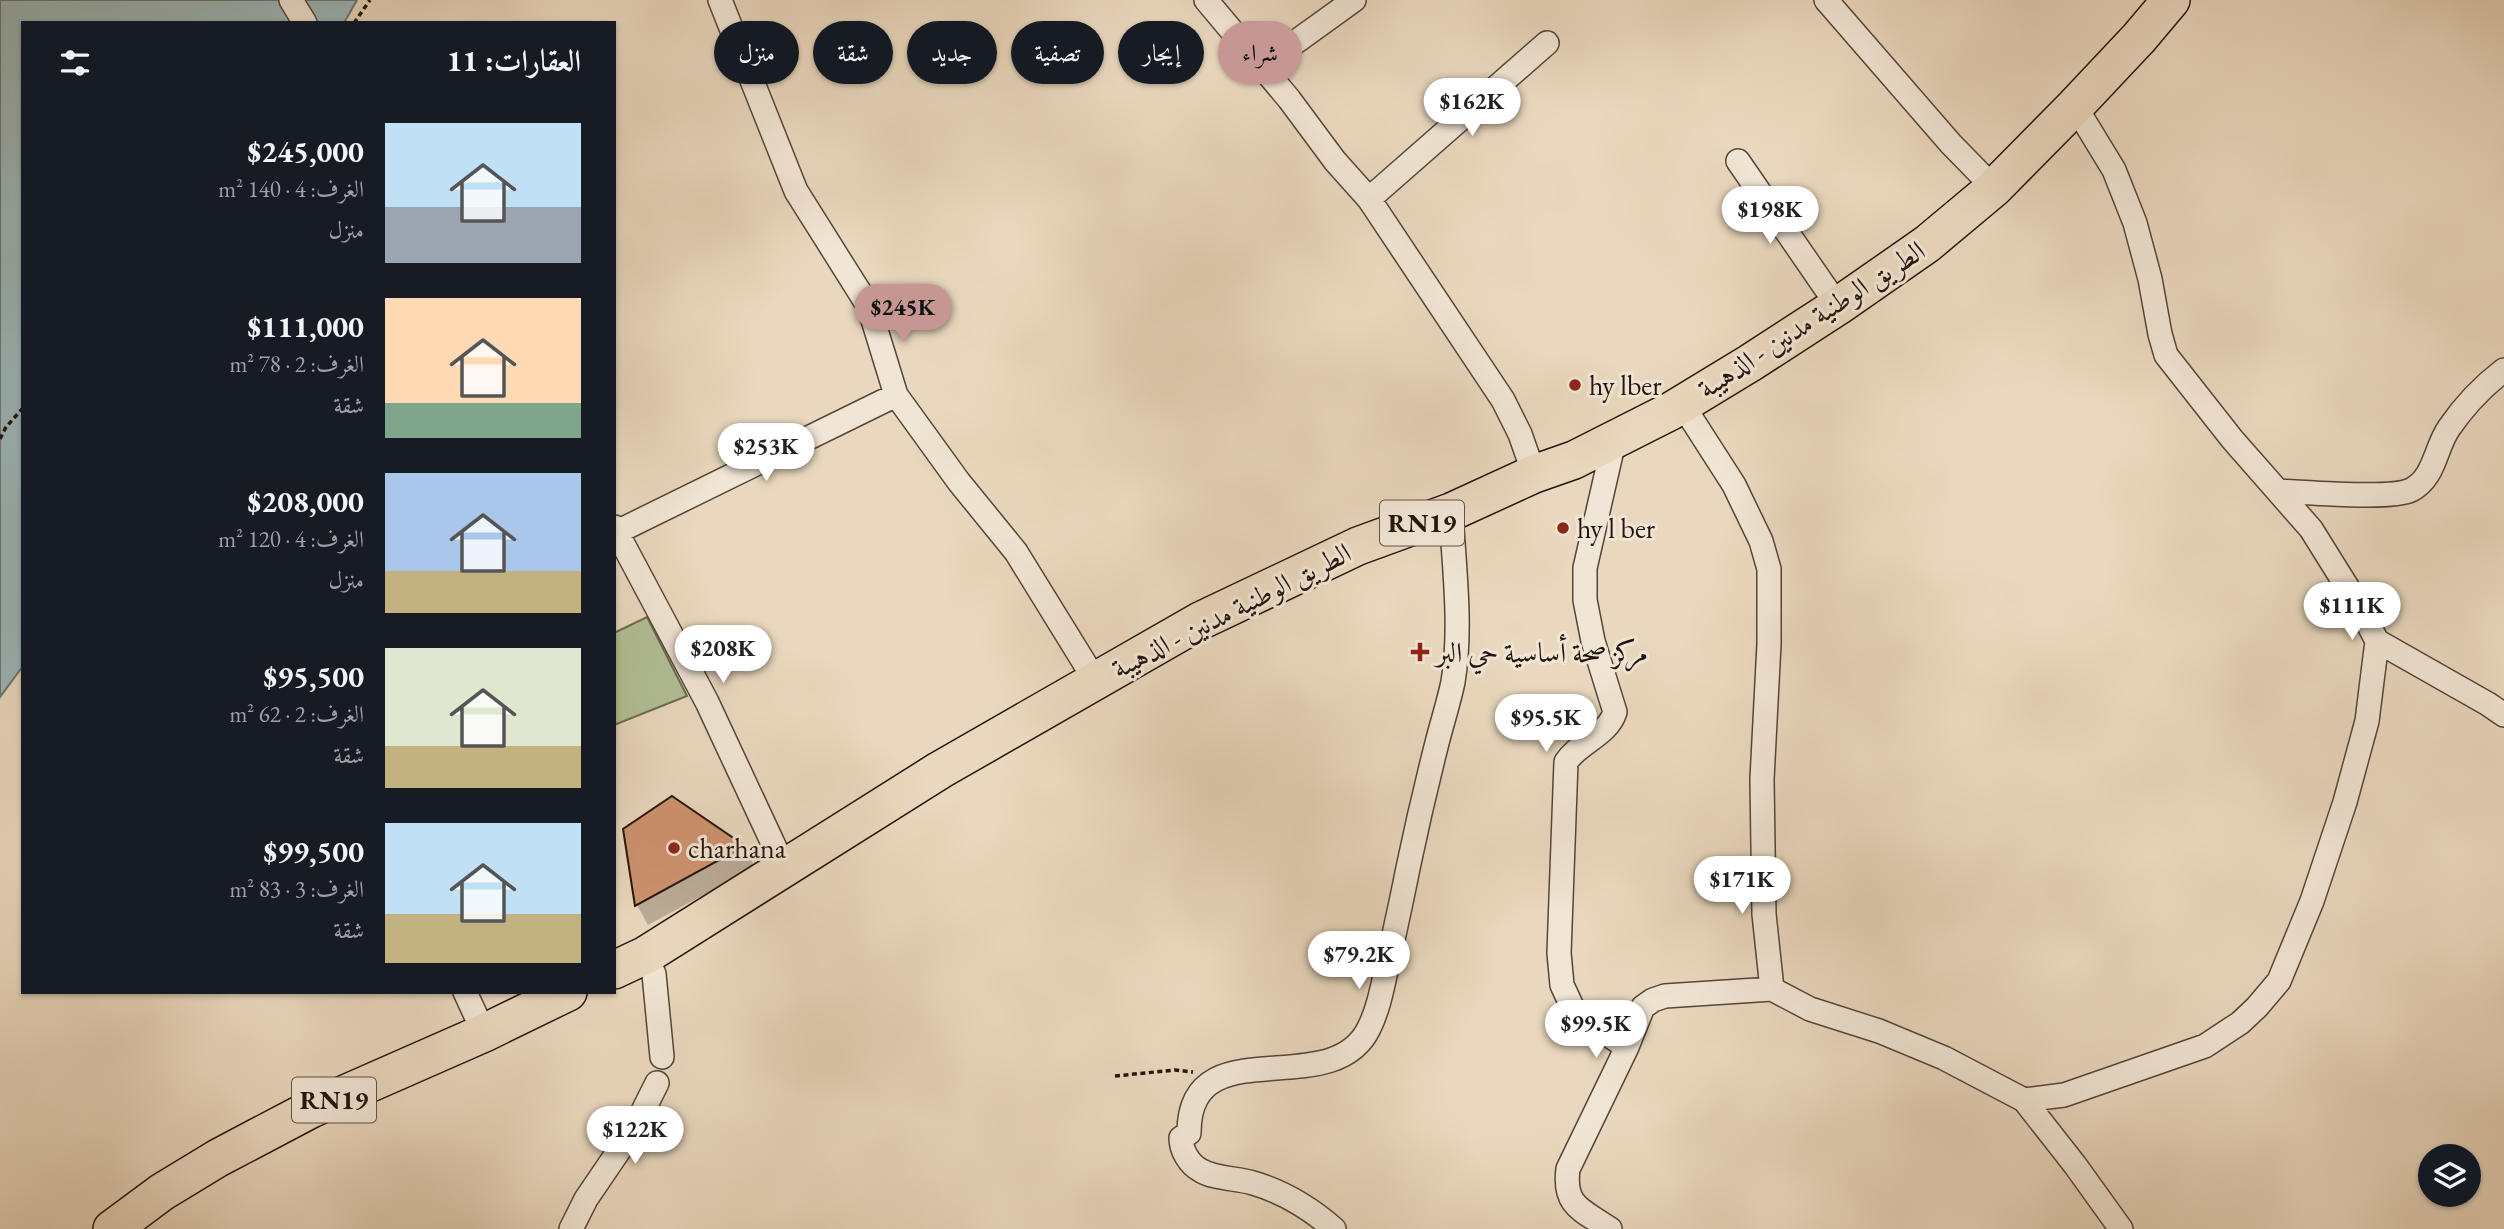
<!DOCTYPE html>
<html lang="ar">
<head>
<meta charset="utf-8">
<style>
  :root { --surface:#171b24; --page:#242831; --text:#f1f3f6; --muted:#9ea1a6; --accent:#c59692 }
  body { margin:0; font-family:"EB Garamond",Amiri,serif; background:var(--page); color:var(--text); direction:rtl; height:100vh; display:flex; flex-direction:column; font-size:26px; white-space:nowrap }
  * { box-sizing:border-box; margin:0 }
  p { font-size:23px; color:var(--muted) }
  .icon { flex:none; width:38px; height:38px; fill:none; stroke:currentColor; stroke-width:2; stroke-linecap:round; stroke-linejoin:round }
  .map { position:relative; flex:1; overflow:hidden; direction:ltr }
  .sheet { position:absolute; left:21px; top:21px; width:595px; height:973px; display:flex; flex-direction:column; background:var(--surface); border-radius:0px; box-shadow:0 2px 5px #0004; direction:rtl }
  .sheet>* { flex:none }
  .top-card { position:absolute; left:637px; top:21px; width:665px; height:63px; direction:rtl; display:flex; gap:14px }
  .controls { position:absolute; left:2418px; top:1144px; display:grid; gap:14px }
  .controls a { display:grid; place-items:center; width:63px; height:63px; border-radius:50%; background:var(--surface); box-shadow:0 2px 5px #0004; font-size:35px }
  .price { position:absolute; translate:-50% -60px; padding:0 16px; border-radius:24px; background:#fff; color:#222; font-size:23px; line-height:46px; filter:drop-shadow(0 2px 4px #0008) }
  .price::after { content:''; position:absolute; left:50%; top:42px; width:21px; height:16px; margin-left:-10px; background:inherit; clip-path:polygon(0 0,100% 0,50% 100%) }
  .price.active { background:var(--accent); color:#111 }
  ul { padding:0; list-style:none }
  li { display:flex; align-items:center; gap:21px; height:175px; padding:0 35px }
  li span { display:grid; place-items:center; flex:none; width:196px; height:140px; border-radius:0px; color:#555 }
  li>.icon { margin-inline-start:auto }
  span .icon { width:84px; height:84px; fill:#fffc; stroke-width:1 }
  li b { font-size:30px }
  h2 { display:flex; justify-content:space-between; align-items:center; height:84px; padding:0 35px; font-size:30px }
  .chip { padding:0 24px; border-radius:32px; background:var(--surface); box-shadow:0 2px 5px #0004; font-size:24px; line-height:63px }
  .chip.active { background:var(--accent); color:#111 }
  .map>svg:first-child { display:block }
</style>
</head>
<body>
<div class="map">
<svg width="2504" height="1229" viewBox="0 0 2504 1229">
  <rect width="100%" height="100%" fill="#ead8be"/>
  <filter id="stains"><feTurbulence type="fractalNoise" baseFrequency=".00286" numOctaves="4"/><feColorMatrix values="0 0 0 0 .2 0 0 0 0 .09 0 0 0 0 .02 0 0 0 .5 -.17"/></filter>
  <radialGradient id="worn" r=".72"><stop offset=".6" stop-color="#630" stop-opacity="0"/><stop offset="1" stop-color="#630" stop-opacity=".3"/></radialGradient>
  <path fill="#b2c095" stroke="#6a6a52" stroke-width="2" d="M647,617L687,696L614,725V633Z"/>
  <path fill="#9bb8bb" stroke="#6b7676" stroke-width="2" d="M0,0H357L344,23H23V666L0,697Z"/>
  <path fill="#0003" d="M672,798L744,848L755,867L648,925L637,905L625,829Z"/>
  <path fill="#ce936f" stroke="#22140e" stroke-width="2" d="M672,796L745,846L635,906L623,829Z"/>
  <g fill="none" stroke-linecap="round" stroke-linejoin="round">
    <defs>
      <path id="minor" d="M291,0L305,23
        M720,0L796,191L869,307L896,395L959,482L1016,552L1095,680
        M1206,0L1289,99L1335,161L1369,199L1503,400L1520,434L1534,474
        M1826,0L1951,144L1994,188
        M1261,67L1354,0
        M1738,161L1838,306
        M1369,199L1547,43
        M1682,404L1734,485L1761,541L1769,569V644L1762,779L1764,914L1772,989L1810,1009L1879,1031L1944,1058L2024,1100L2075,1165L2121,1229
        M1614,441L1585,568V600L1593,641L1615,712C1608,735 1578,743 1566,762L1559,953L1562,985L1575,1013L1627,1047
        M2278,491C2305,492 2391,500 2411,490C2435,478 2435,448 2449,428C2464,406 2483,386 2504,370
        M614,527L707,702L784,867
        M617,532L896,395
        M2377,641L2488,704L2504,715
        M646,955L654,974L662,1057
        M465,992L484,1033
        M2024,1100L2064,1095L2205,1046L2240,1023L2257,1007L2279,981L2312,901L2345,802L2367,721L2377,641L2359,606L2311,529L2232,439L2166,355L2160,334L2150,279L2135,223L2114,170L2075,106
        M571,1229L586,1199L635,1127L657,1083
        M1334,1229C1310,1208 1284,1192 1253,1183C1237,1178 1214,1179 1200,1170C1189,1164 1181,1150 1181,1138L1189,1133C1189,1025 1332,1105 1369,1028C1379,1008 1383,984 1388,962C1395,930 1402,899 1408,868C1417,825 1427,782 1438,739C1443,720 1449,701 1453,682C1462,627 1454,568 1451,512
        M1610,1229C1583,1210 1563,1207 1568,1169L1627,1047L1643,1007L1653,1000L1665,996L1772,989"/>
      <path id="primary" d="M614,970L646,955L940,770L1200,621L1358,546L1451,512L1534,474L1574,460L1671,411L1750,363L1838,306L1927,244L1994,188L2075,106L2139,38L2171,0
        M112,1229L162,1192L218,1158L311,1109L484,1033L568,992"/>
    </defs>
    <use href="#minor" stroke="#54453a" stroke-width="26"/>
    <use href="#primary" stroke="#22140e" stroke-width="40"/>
    <path stroke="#22140e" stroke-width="3.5" stroke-dasharray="5 3.5" stroke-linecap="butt" d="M354,23L370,0
      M0,439L6,427L23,408
      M1115,1076L1175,1070L1193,1072"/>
    <use href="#minor" stroke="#f1e6d5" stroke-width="23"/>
    <use href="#primary" stroke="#ead8be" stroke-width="37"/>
  </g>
  <g fill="#8f2418" stroke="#f1e6d5" stroke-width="2.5">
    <circle cx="1575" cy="385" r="7"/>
    <circle cx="1563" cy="528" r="7"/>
    <path d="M1416.5 641.5h7v7h7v7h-7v7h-7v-7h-7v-7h7z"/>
    <circle cx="674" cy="848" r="7"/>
  </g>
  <g text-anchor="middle" stroke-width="6" stroke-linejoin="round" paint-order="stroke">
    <g fill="#f1e6d5" stroke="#60534a" stroke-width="2">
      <rect x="1380" y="500.5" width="84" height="45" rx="5"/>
      <rect x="292" y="1077.5" width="84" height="45" rx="5"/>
    </g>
    <g font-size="26" font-weight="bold" fill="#22140e">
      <text x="1422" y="532">RN19</text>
      <text x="334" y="1109">RN19</text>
    </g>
    <g font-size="28" fill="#22140e" stroke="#f1e6d5">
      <text transform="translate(1811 319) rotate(-33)" y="10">الطريق الوطنية مدنين - الذهيبة</text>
      <text transform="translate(1231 610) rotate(-27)" y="10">الطريق الوطنية مدنين - الذهيبة</text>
    </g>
    <g font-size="28" fill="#22140e" stroke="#f1e6d5" text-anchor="start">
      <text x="1589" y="395">hy lber</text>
      <text x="1577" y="538">hy l ber</text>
      <text x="1436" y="662">مركز صحة أساسية حي البر</text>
      <text x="688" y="858">charhana</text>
    </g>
  </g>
  <rect width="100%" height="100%" filter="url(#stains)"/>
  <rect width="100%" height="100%" fill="url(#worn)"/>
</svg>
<div class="controls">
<a><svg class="icon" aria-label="layers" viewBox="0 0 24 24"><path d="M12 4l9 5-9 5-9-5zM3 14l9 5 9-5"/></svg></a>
</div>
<b class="price" style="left:1472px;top:138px">$162K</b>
<b class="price" style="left:1770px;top:246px">$198K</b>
<b class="price active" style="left:903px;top:344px">$245K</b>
<b class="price" style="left:766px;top:483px">$253K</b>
<b class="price" style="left:2352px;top:642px">$111K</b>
<b class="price" style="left:723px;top:685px">$208K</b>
<b class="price" style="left:1546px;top:754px">$95.5K</b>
<b class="price" style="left:1742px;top:916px">$171K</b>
<b class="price" style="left:1359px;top:991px">$79.2K</b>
<b class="price" style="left:1596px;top:1060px">$99.5K</b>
<b class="price" style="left:635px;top:1166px">$122K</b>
<div class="top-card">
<a class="chip active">شراء</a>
<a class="chip">إيجار</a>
<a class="chip">تصفية</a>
<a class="chip">جديد</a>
<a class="chip">شقة</a>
<a class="chip">منزل</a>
</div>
<section class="sheet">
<h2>العقارات: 11<svg class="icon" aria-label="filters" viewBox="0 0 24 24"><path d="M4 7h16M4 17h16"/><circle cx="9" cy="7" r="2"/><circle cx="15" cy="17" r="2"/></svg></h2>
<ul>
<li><span style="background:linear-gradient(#bfe0f5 60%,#9aa5b1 0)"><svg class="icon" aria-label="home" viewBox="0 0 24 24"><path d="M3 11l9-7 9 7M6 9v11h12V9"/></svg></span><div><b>$245,000</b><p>الغرف: 4 · 140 m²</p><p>منزل</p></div></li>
<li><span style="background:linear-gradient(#ffd9b3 75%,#7fa58c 0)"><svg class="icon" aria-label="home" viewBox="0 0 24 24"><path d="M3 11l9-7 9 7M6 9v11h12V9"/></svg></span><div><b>$111,000</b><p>الغرف: 2 · 78 m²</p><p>شقة</p></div></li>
<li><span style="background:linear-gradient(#a9c7e8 70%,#c2b280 0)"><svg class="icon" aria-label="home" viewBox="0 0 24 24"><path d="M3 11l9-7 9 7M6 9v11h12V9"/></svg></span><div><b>$208,000</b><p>الغرف: 4 · 120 m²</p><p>منزل</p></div></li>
<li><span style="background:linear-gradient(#dfe7d0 70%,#c2b280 0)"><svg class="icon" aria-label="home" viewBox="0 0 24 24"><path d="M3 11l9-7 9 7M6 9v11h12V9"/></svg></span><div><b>$95,500</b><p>الغرف: 2 · 62 m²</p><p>شقة</p></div></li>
<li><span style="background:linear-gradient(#bfe0f5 65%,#c2b280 0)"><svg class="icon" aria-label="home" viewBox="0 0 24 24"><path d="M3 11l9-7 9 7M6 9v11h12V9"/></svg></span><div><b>$99,500</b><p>الغرف: 3 · 83 m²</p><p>شقة</p></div></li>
</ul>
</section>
</div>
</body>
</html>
